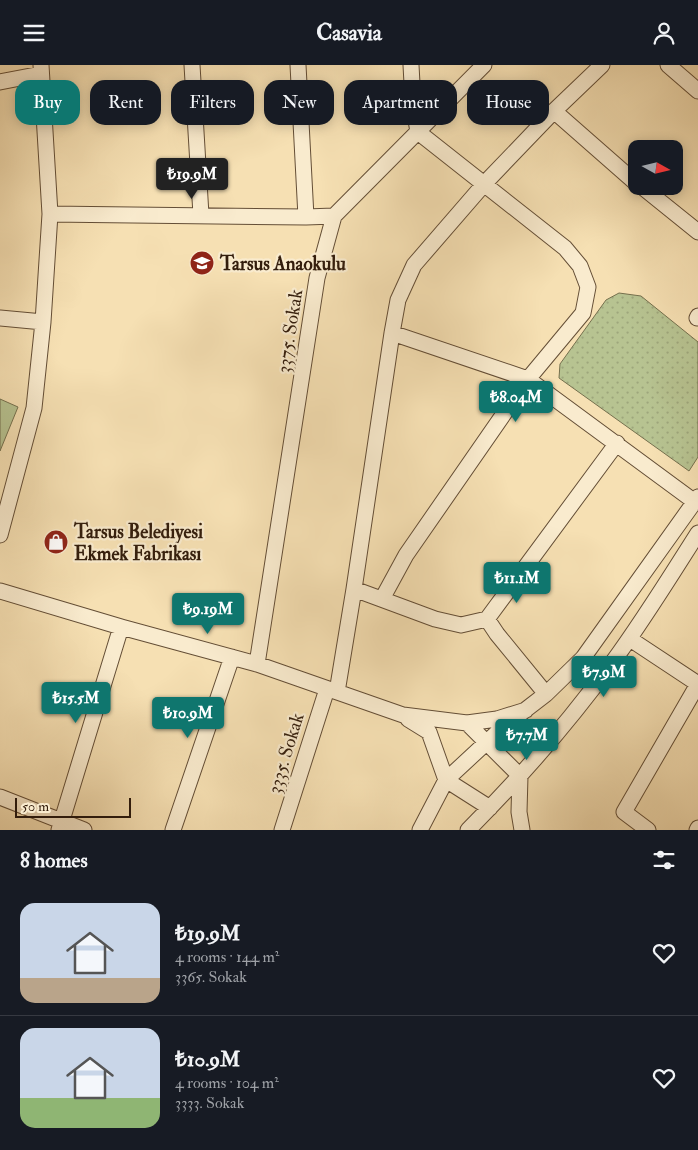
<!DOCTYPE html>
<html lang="en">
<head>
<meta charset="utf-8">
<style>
  :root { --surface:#171b24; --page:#242831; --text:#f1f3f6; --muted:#9ea1a6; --line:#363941; --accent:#0f766e }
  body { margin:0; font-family:"IM FELL Double Pica",serif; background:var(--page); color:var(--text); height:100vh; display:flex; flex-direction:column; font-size:19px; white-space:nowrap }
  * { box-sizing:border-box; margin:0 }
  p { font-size:16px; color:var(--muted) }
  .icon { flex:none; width:28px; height:28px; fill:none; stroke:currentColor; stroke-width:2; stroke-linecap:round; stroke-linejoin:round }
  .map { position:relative; height:765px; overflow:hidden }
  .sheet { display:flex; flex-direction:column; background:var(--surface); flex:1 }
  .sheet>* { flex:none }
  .top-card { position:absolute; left:15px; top:15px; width:669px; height:45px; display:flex; gap:10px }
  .needle { width:32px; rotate:98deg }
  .buttons { position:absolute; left:628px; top:75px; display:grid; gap:10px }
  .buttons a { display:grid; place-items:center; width:55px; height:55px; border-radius:10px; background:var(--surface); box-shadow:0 2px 12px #0003; font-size:25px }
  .scale { position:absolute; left:15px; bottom:12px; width:116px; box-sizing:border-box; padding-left:5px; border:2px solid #331d0c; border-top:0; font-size:14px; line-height:18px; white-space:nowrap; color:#331d0c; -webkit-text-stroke:4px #f9ebce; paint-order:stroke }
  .price { position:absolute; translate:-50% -42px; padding:0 11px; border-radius:5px; background:var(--accent); color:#fff; font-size:16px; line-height:32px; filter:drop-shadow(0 1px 2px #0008) }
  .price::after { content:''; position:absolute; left:50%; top:30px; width:15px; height:11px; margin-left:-8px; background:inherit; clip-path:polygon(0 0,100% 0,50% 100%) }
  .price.current { background:#222; color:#fff }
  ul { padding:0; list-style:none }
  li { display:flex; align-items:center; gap:15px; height:125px; padding:0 20px }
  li+li { border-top:1px solid var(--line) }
  li span { display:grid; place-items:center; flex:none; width:140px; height:100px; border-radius:15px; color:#555 }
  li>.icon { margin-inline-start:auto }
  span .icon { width:60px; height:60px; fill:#fffc; stroke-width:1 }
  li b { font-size:21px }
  h2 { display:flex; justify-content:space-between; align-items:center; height:60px; padding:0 20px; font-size:21px }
  .pill { padding:0 18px; border-radius:15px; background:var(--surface); box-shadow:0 2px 12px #0003; font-size:18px; line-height:45px }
  .pill.current { background:var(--accent); color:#fff }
  header { display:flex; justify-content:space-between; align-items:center; height:65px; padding:0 20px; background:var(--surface); font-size:22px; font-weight:700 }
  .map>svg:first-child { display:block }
</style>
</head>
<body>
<header><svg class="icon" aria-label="menu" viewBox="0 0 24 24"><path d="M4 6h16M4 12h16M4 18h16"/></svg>Casavia<svg class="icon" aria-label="person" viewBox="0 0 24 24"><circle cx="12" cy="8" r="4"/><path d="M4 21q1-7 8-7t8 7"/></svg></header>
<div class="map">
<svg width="698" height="765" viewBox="0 0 698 765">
  <defs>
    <pattern id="park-dots" width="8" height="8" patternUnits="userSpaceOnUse" patternTransform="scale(1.25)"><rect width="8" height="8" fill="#b7c391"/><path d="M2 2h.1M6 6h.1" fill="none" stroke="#9ea77c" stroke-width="1.8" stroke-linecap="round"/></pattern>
  </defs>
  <rect width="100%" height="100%" fill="#f6e0b3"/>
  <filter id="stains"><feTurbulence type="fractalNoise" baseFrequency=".004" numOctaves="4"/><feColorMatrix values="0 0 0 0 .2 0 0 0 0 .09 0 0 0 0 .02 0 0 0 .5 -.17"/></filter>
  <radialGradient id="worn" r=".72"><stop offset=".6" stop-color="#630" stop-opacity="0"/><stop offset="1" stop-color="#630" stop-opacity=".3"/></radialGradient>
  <path fill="url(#park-dots)" stroke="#75704e" d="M619,228L641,231L698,277V392L689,406L559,313L560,299L606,235Z"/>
  <path fill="#b7c391" stroke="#75704e" d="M0,334L18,342L0,386Z"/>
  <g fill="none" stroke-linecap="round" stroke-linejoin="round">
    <defs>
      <path id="minor" d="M192,0L201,150
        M298,0L306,152
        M668,0L698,26
        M0,17L41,9
        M554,46L636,118
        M641,121L698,167
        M50,149L306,152L334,151
        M0,253L43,257
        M697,253L698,251
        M392,268L528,314L695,437
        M0,470L34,343L43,257L50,149L41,0
        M354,524L435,554L461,560L487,554L617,378
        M0,526L121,562L257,599L403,650L467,658L497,654L526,645
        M382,534L406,490L528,314L583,248L588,222L580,201L565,183L418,67L413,37L411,0
        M487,554L497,569L546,629
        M630,574L698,619
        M257,599L317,213L334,151L484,0
        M337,627L354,524L392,268L398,235L414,200L485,118L554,46L602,0
        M408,654L429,667L446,715L490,743
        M467,658L520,711L519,747L522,765
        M0,732L84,765
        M59,765L121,562
        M173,765L232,592
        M282,765L327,624
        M420,765L446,715L502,663L546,629L583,593L698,432
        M468,765C520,713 568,658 612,598C643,556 670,512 698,468
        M648,765L624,747L698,619
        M697,765L698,763"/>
    </defs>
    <use href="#minor" stroke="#644e36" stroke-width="17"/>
    <use href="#minor" stroke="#f9ebce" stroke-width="15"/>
  </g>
  <defs>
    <symbol id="school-disc" viewBox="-11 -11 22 22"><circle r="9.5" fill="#8f2418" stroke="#f9ebce"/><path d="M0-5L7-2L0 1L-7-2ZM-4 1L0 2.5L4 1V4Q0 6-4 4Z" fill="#fff"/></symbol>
    <symbol id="shop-disc" viewBox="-11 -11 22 22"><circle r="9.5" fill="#8f2418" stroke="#f9ebce"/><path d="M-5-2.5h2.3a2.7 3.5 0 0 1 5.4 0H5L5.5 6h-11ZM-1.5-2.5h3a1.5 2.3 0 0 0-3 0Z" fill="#fff"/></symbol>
  </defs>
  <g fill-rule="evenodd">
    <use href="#school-disc" x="188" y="184" width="28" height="28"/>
    <use href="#shop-disc" x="42" y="463" width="28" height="28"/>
  </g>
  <g text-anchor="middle" stroke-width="4.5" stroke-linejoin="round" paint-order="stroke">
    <g font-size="19" font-weight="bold" fill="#331d0c" stroke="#f9ebce" text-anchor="start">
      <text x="220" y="205">Tarsus Anaokulu</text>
      <text x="74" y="473">Tarsus Belediyesi<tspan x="74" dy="22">Ekmek Fabrikası</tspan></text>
    </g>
    <g font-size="19" fill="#331d0c" stroke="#f9ebce">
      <text transform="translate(289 266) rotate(-81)" y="7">3375. Sokak</text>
      <text transform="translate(285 688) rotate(-73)" y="7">3335. Sokak</text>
    </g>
  </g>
  <rect width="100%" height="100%" filter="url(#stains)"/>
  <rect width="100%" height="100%" fill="url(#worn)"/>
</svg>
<div class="buttons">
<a><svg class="needle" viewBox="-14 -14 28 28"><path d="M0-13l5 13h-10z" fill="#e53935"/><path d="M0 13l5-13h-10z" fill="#9ea1a6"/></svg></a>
</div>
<div class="scale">50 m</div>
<b class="price current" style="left:192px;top:135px">₺19.9M</b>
<b class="price" style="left:516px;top:358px">₺8.04M</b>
<b class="price" style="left:517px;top:539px">₺11.1M</b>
<b class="price" style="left:208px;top:570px">₺9.19M</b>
<b class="price" style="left:604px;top:633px">₺7.9M</b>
<b class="price" style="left:76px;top:659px">₺15.5M</b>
<b class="price" style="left:188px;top:674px">₺10.9M</b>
<b class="price" style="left:527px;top:696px">₺7.7M</b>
<div class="top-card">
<a class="pill current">Buy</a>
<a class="pill">Rent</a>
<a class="pill">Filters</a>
<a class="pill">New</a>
<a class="pill">Apartment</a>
<a class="pill">House</a>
</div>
</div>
<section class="sheet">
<h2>8 homes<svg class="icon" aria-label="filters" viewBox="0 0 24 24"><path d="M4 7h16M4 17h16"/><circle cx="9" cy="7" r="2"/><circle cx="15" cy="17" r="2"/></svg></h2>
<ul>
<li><span style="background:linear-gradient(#c9d6e8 75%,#b9a48a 0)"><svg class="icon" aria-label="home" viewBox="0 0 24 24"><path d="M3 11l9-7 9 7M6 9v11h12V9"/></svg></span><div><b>₺19.9M</b><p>4 rooms · 144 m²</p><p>3365. Sokak</p></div><svg class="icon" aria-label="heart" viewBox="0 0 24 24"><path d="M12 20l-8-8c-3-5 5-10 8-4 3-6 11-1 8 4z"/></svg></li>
<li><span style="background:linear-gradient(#c9d6e8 70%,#8fb573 0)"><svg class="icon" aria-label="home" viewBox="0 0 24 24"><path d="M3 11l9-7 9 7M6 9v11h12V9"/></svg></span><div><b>₺10.9M</b><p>4 rooms · 104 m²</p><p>3333. Sokak</p></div><svg class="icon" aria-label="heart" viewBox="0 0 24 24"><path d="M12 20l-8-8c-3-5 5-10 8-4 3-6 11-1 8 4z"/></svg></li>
</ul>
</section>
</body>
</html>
